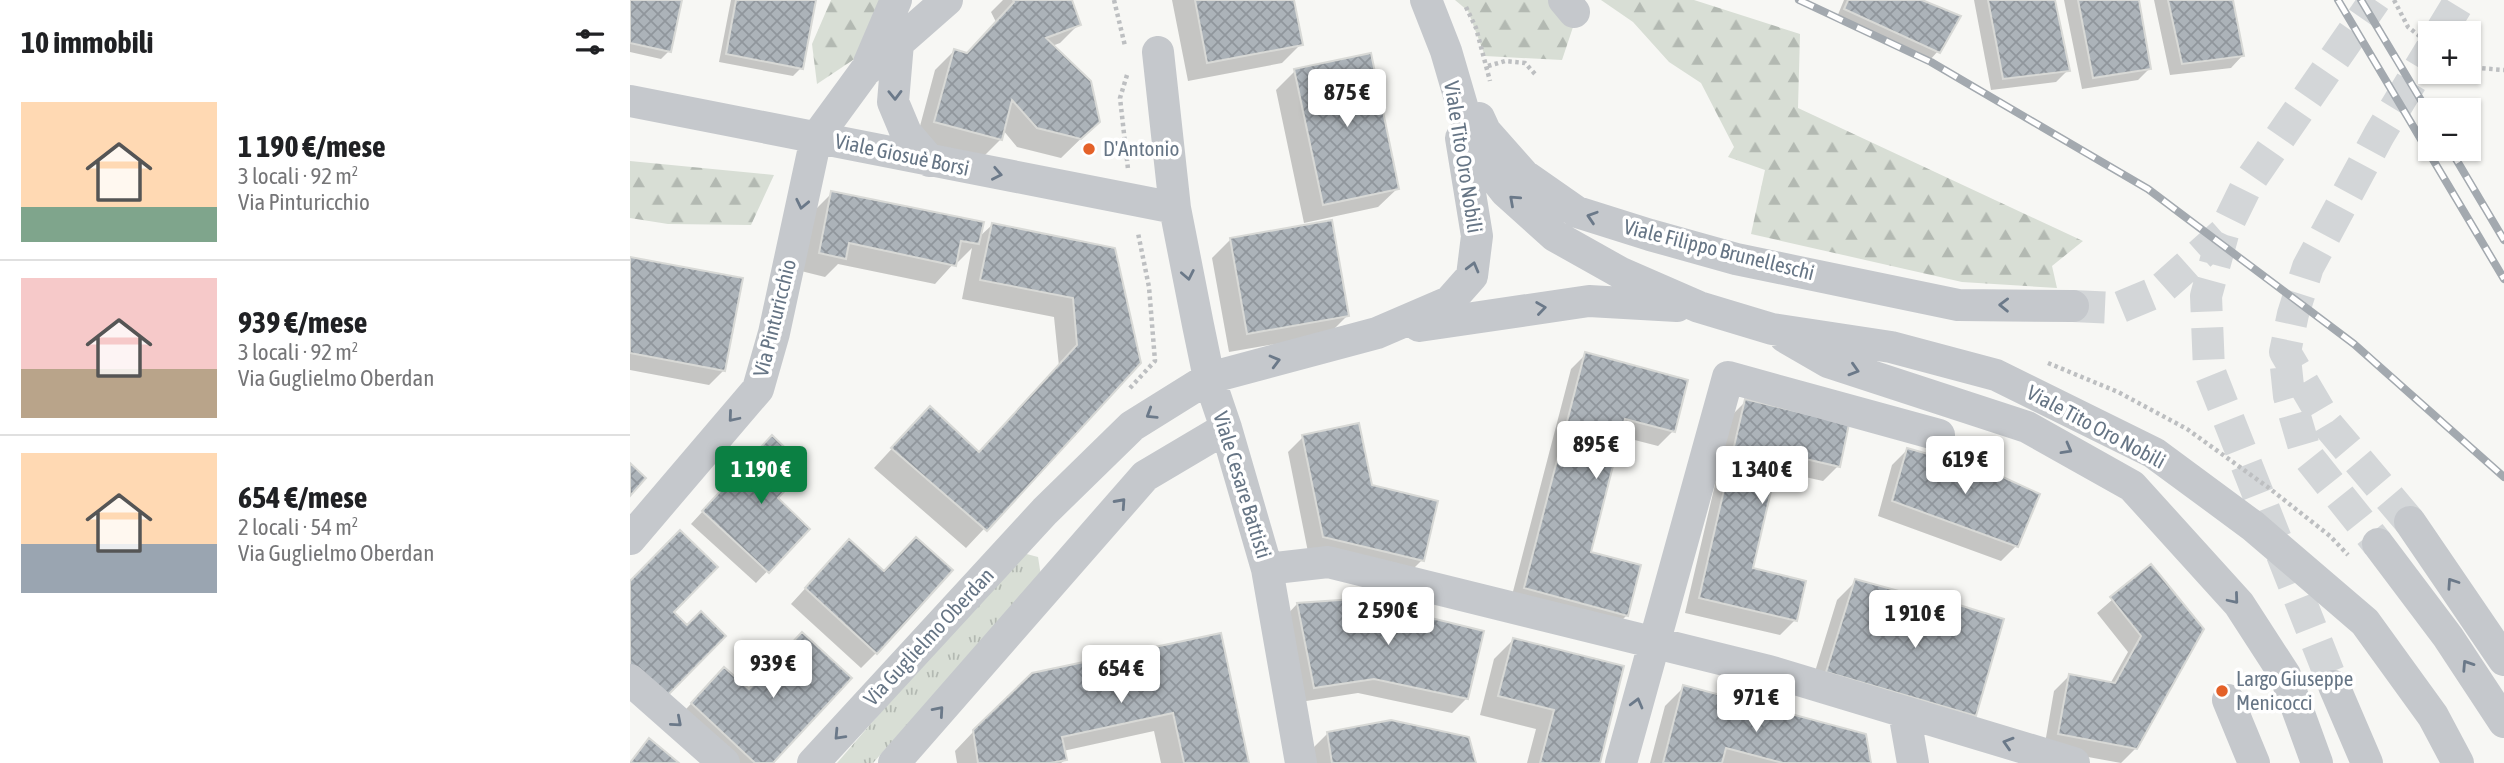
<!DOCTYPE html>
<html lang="it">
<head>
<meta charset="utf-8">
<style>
  :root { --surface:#fff; --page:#f2f2f2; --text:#202124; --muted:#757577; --line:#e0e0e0; --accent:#0b8043 }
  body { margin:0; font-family:"Asap Condensed",sans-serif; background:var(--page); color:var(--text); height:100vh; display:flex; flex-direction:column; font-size:26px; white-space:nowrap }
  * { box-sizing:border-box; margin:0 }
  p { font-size:23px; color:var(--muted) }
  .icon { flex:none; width:38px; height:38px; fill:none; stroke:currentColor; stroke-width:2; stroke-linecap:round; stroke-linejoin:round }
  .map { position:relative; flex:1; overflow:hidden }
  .drawer { display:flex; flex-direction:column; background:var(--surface); width:630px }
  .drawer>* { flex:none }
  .fabs { position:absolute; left:1788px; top:21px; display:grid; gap:14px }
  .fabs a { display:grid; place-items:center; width:63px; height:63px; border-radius:0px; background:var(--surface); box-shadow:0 2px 5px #0004; font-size:35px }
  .price { position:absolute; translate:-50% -60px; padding:0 16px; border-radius:7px; background:#fff; color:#222; font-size:23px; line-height:46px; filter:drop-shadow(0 2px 4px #0008) }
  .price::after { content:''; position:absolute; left:50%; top:42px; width:21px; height:16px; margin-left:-10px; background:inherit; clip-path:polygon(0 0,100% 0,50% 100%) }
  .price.on { background:var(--accent); color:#fff }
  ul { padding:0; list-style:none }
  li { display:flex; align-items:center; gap:21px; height:175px; padding:0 21px }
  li+li { border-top:2px solid var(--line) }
  li span { display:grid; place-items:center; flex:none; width:196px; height:140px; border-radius:0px; color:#555 }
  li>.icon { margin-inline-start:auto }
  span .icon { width:84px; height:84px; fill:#fffc; stroke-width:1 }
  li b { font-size:30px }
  h2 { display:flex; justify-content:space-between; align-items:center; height:84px; padding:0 21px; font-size:30px }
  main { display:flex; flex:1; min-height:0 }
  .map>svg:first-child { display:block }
</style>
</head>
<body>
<main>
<section class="drawer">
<h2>10 immobili<svg class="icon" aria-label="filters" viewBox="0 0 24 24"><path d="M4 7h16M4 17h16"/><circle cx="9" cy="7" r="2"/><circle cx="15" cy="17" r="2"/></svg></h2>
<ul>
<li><span style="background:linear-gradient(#ffd9b3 75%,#7fa58c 0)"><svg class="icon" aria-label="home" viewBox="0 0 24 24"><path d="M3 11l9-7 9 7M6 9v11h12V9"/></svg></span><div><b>1 190 €/mese</b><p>3 locali · 92 m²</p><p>Via Pinturicchio</p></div></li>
<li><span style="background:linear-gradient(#f6c9c9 65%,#b9a48a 0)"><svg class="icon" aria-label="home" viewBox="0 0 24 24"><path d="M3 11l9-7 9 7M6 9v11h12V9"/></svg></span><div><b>939 €/mese</b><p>3 locali · 92 m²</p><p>Via Guglielmo Oberdan</p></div></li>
<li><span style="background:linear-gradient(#ffd9b3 65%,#9aa5b1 0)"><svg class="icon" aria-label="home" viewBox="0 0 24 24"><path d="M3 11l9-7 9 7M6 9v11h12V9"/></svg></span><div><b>654 €/mese</b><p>2 locali · 54 m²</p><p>Via Guglielmo Oberdan</p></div></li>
</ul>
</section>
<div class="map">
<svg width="1874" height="763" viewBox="0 0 1874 763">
  <defs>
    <pattern id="grass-tufts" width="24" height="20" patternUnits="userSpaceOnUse" patternTransform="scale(1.75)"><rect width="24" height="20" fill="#d8ded5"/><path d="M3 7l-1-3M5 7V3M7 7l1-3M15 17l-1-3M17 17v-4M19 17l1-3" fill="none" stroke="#b3b9b2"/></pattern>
    <pattern id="forest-firs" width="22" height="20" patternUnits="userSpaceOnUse" patternTransform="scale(1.75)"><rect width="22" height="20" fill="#d8ded5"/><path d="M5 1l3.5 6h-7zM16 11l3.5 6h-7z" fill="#b3b9b2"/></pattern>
    <pattern id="building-cross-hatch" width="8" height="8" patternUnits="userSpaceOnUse" patternTransform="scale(1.75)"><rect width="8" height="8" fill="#acb3b9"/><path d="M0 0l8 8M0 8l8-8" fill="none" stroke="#90969c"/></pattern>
  </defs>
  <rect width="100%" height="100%" fill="#f7f7f4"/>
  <path fill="url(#grass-tufts)" d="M389,552L408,557L411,576L243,763H207Z"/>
  <path fill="url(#forest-firs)" d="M201,0H270L241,48L187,84L182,44Z
    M825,0H952L932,60L855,56L838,11Z
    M971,0H1064L1170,34L1168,108L1453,241L1422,266L1427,288L1332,282L1121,234L1135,170L1098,157L1104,147L1071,83L1039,62L1003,22Z
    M0,161L144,175L121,225L38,224L0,218Z"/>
  <path fill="#0003" d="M0,0H50L39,51L31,59L0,52Z
    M101,0H184L171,68L163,76L89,62Z
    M373,0H440L449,24L430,43L422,46L468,122L431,158L387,147L373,130L370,140L351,159L286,141L305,70L324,51L336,55L366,22L361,12Z
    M542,0H662L671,44L652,63L558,81Z
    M1214,0H1288L1308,51L1300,60L1207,17Z
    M1344,0H1423L1438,70L1426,82L1361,90Z
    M1434,0H1507L1520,68L1508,80L1452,89Z
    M1524,0H1601L1612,56L1601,68L1540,75Z
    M665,71L768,188L748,207L674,223L646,90Z
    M202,193L348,238L362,225L484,249L510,363L336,548L244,468L281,428L349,453L429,366L424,317L332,299L342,248L328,262H325L305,284L208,264L195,277L171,271L183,212Z
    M601,239L717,316L698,335L599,352L582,258Z
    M0,259L94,370L79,385L0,370Z
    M956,354L1043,431L1028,446L989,436L959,553L997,615L982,630L880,603L941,369Z
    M1116,401L1208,466L1193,481L1144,470L1121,570L1165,620L1150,635L1055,613L1101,416Z
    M673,437L740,487L792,560L777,575L678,552L658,452Z
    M130,449L145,499L177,529L126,583L61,524Z
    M1277,450L1386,546L1371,561L1248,516L1262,465Z
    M204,557L253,573L246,653L231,668L161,604Z
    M1521,566L1506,748L1491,763L1414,749L1424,691L1439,676L1480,684L1498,652L1467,613Z
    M1226,581L1268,621L1305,632L1307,625L1326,606L1345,716L1326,735L1179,691L1207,600Z
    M667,604L837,698L822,713L728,693L670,702L653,619Z
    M590,635L618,763H531L524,731L433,751L435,760L431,763H327L325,751L344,731Z
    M883,640L968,763H897L906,729L850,715L864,659Z
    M79,684L118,691L141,763H94L47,719Z
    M1054,687L1239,763H1020L1035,706Z
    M698,733L844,763H686L683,748Z"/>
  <path fill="url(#building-cross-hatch)" stroke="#d8d9d6" stroke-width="2" d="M0,0H52L41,52L0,43Z
    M106,0H186L173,69L96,54Z
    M383,0H442L451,25L416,38L461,81L470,122L451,139L407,128L382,100L372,140L304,122L324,49L337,53L384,2Z
    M565,0H664L673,45L577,63Z
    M1218,0H1292L1331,16L1310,53L1214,9Z
    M1358,0H1425L1440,71L1373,79Z
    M1448,0H1509L1521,69L1463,78Z
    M1538,0H1603L1614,56L1552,64Z
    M741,53L769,189L693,205L664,69Z
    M201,191L354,222L349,244L331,241L326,266L219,243L216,259L189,253Z
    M702,220L719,316L617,334L600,238Z
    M362,223L485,248L511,363L357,531L261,448L300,406L349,452L447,345L443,298L350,280Z
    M0,257L113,278L95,371L0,353Z
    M955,352L1058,380L1045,432L995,419L961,552L1011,565L998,616L894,588Z
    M1115,399L1219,424L1210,467L1150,453L1123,568L1176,581L1167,621L1069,598Z
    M729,423L742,485L808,501L794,561L693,537L672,435Z
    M142,435L176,468L148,498L180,529L139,573L72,511Z
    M1277,448L1364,473L1410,494L1388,547L1262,501Z
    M0,463L16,478L0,496Z
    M50,530L88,567L44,612L57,625L71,611L96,636L33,700L0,668V581Z
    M286,537L323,570L247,654L175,588L219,539L254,571Z
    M1521,564L1574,629L1507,749L1428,734L1439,674L1485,683L1511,636L1480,597Z
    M1225,579L1276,593L1270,620L1315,633L1326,604L1374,619L1346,716L1196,672Z
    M724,599L854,631L838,699L744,679L684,688L667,603Z
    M172,632L222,678L143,763H125L61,703L94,667L119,689Z
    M591,633L619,763H554L543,713L432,737L437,760L420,763H348L343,730L402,673Z
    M883,638L994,666L970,763H910L924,710L868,696Z
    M1053,685L1236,734L1241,763H1153L1096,748L1092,763H1033Z
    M761,720L839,737L846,763H702L697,732Z
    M19,738L49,763H0Z"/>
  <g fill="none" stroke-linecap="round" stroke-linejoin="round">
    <path stroke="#d3d6d8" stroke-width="32" stroke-dasharray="32 16" stroke-linecap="butt" d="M1810,33L1830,0
      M1593,234L1576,296L1579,370L1704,686
      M1443,306L1488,308L1529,291L1593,234L1617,185L1745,0
      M1656,367L1659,396L1676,454L1748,544
      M1780,522L1698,425L1655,352L1663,314L1678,267L1749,135L1801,49"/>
    <path stroke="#bdbfc1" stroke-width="4.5" stroke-dasharray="3.5 3.5" stroke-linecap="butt" d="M484,0L495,46
      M1764,0L1778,27L1801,45
      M836,7L846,28L860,81
      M1839,64L1848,68L1874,70
      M858,66L875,61L895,63L905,74
      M497,75L490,98L498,169
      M1418,363L1488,392L1557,429L1639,488L1700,536L1718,555
      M500,388L525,361L519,287L508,233"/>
    <path stroke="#c5c8cc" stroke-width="32" d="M796,0L816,51L840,133L854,164L875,191L925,236L991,273L1069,307L1142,329L1261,347L1366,375L1524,453L1623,526L1735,622L1803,716L1828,763
      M934,0L944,12
      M528,52L545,208L568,325L579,378L596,428L637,569L671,763
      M239,63L266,0
      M0,101L545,208
      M849,118L855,131L894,175L947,212L1020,235L1106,259L1328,305L1443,306
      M300,161L276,133L263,102L268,43L317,0
      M789,326L959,301L1047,306
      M1155,337L1198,362L1397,427L1502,486L1609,604L1655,675L1687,763
      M1780,522L1874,660
      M0,539L128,389L144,333L186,138L235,71L268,43
      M1748,544L1818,637L1874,722
      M637,569L698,562L1139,671L1444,763
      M0,680L94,763
      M1704,686L1737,763
      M1598,700L1624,763
      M1274,712L1283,763
      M183,763L415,511L502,426L579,378L747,333L819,302L842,276L847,236L831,138
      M264,763L515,476L596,428
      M991,763L1098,377L1309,435"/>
    <defs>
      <path id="rail" d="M1169,0L1301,62L1518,189L1724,344L1874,477
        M1708,0L1874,279
        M1731,0L1801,117
        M1820,149L1874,240"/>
    </defs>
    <use href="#rail" stroke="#a3a9af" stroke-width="8"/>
    <use href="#rail" stroke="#fff" stroke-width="5" stroke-dasharray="16" stroke-linecap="butt"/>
  </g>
  <defs><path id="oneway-chevron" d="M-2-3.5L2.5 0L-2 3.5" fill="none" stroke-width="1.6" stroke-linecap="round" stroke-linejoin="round" transform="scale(1.75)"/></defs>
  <g stroke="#6b7989">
    <use href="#oneway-chevron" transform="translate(265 95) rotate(89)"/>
    <use href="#oneway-chevron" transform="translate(367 174) rotate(11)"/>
    <use href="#oneway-chevron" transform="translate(884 200) rotate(-138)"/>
    <use href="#oneway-chevron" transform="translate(172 204) rotate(102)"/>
    <use href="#oneway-chevron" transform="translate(962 217) rotate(-162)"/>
    <use href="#oneway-chevron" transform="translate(843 267) rotate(-75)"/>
    <use href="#oneway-chevron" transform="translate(558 275) rotate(79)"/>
    <use href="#oneway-chevron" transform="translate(1374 305) rotate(-179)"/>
    <use href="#oneway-chevron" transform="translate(911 308) rotate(-8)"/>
    <use href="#oneway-chevron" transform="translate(645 361) rotate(-15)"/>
    <use href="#oneway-chevron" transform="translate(1224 370) rotate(17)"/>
    <use href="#oneway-chevron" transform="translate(521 414) rotate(148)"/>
    <use href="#oneway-chevron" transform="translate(103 417) rotate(130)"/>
    <use href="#oneway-chevron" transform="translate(1437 449) rotate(29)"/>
    <use href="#oneway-chevron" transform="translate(491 503) rotate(-48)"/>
    <use href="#oneway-chevron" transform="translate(1822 583) rotate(-124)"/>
    <use href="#oneway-chevron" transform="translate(1604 599) rotate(50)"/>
    <use href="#oneway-chevron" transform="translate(1837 665) rotate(-123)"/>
    <use href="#oneway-chevron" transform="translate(1007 703) rotate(-75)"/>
    <use href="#oneway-chevron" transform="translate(309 711) rotate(-49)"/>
    <use href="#oneway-chevron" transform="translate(47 722) rotate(41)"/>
    <use href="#oneway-chevron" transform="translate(209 735) rotate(133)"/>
    <use href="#oneway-chevron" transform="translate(1378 743) rotate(-163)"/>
  </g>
  <g fill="#e46128" stroke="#fff" stroke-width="2.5">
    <circle cx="459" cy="149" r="7"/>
    <circle cx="1592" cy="691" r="7"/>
  </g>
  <g text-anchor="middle" stroke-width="7" stroke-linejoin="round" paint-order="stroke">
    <g font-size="21" fill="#667585" stroke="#fff" text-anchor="start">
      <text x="473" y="156">D'Antonio</text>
      <text x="1606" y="686">Largo Giuseppe<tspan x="1606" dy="24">Menicocci</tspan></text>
    </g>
    <g font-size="21" fill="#667585" stroke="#fff">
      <text transform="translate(272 155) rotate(12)" y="7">Viale Giosuè Borsi</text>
      <text transform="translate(833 157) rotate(81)" y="7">Viale Tito Oro Nobili</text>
      <text transform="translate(1089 250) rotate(14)" y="7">Viale Filippo Brunelleschi</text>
      <text transform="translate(145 318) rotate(-76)" y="7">Via Pinturicchio</text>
      <text transform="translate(1466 427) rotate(28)" y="7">Viale Tito Oro Nobili</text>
      <text transform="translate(612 485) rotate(73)" y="7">Viale Cesare Battisti</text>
      <text transform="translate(299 637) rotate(-47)" y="7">Via Guglielmo Oberdan</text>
    </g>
  </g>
</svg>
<div class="fabs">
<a>+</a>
<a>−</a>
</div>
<b class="price" style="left:717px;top:129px">875 €</b>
<b class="price" style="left:966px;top:481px">895 €</b>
<b class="price" style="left:1335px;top:496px">619 €</b>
<b class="price on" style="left:131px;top:506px">1 190 €</b>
<b class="price" style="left:1132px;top:506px">1 340 €</b>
<b class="price" style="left:758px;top:647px">2 590 €</b>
<b class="price" style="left:1285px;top:650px">1 910 €</b>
<b class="price" style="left:143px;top:700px">939 €</b>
<b class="price" style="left:491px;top:705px">654 €</b>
<b class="price" style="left:1126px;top:734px">971 €</b>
</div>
</main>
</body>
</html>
